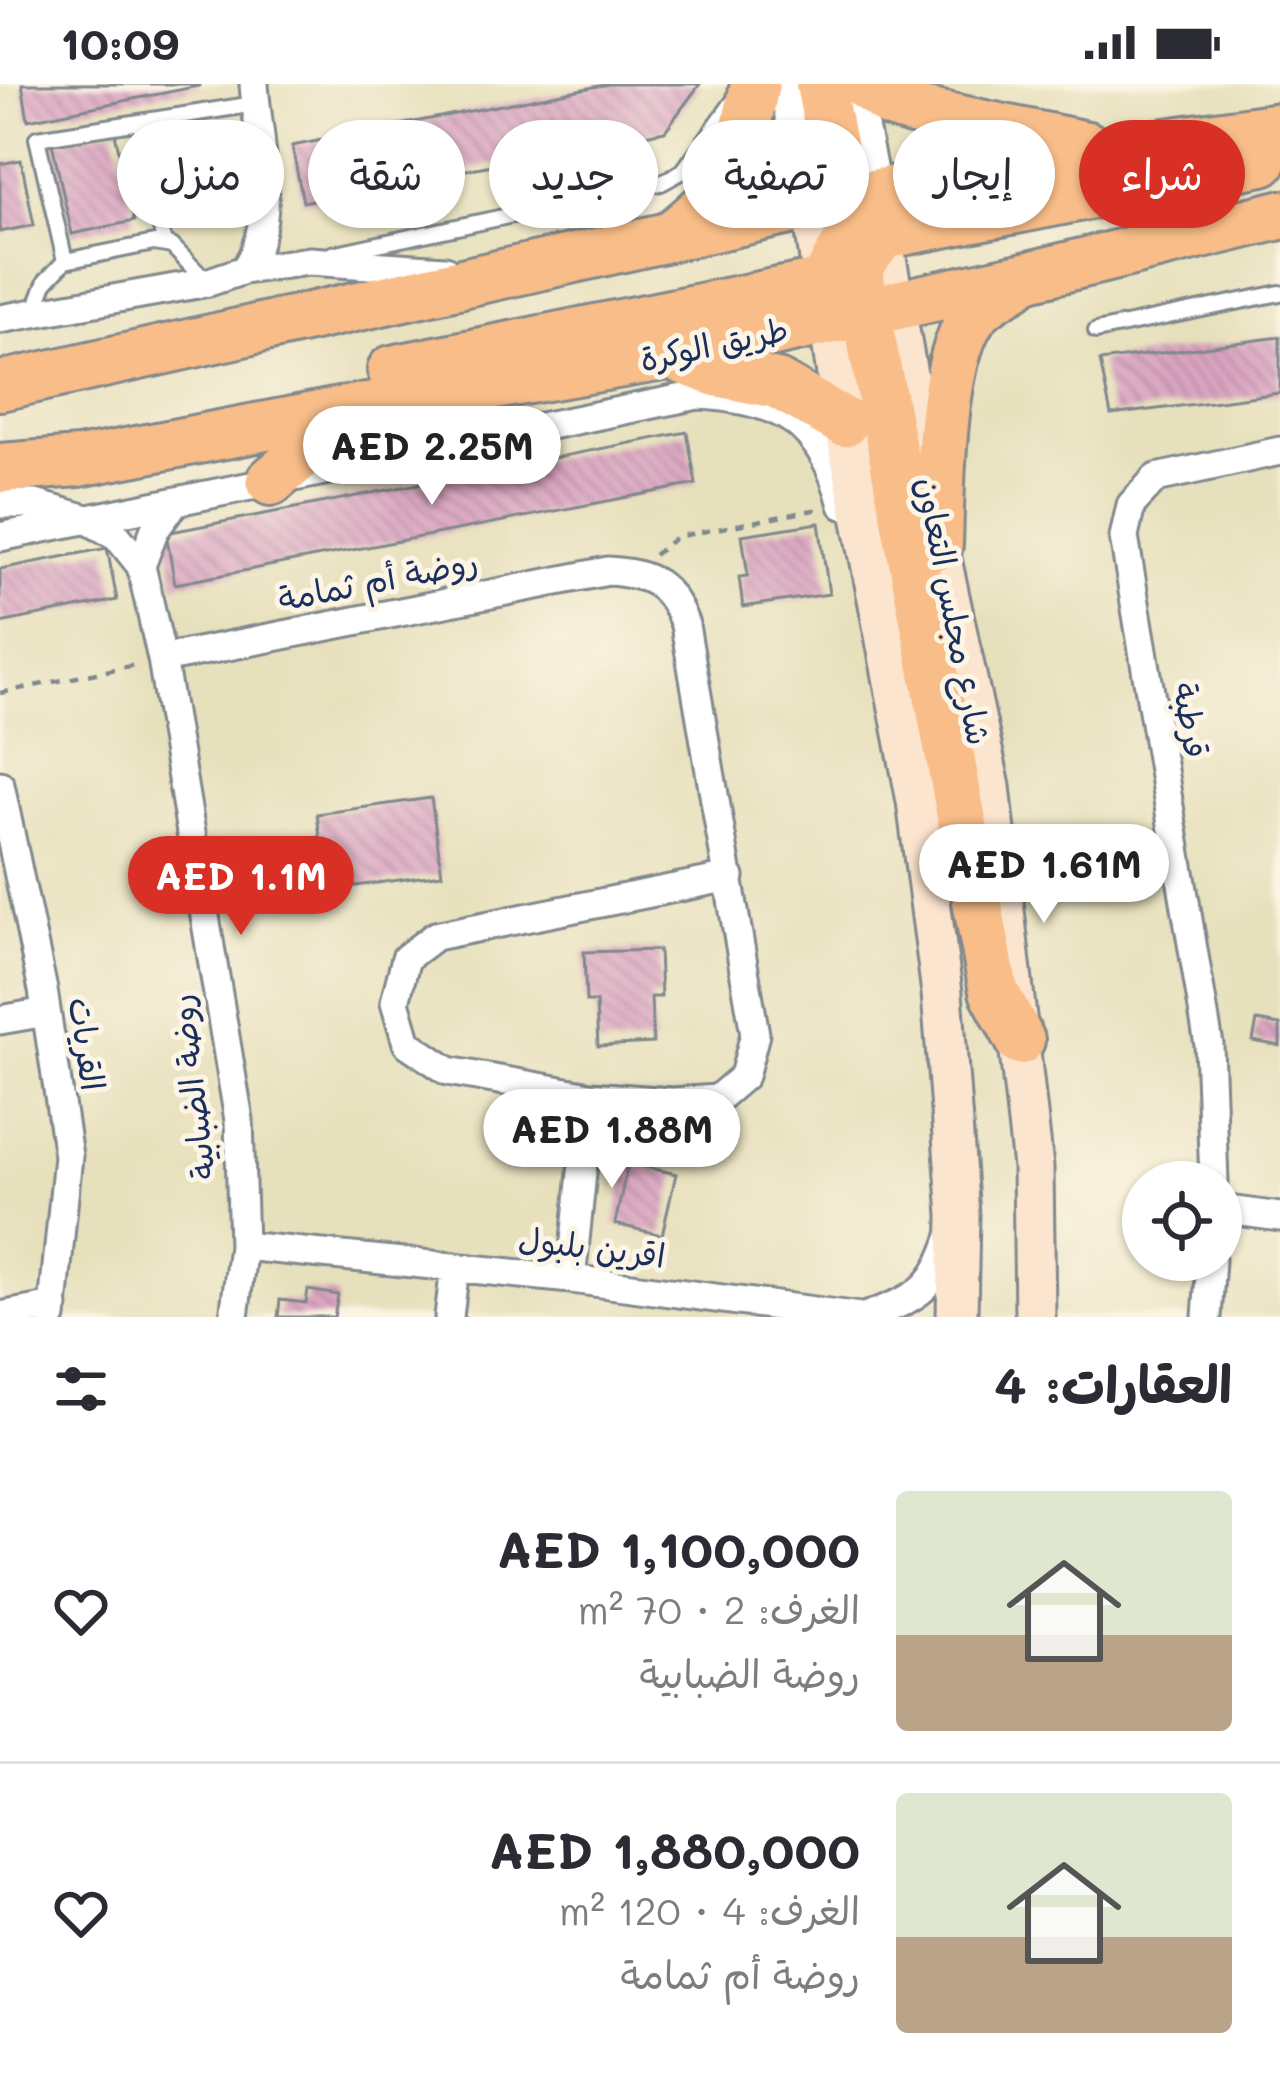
<!DOCTYPE html>
<html lang="ar">
<head>
<meta charset="utf-8">
<style>
  :root { --surface:#fff; --page:#f7f7f7; --text:#2b2b33; --muted:#7c7c81; --line:#e1e1e2; --accent:#d93025 }
  body { margin:0; font-family:Mali,"Playpen Sans Arabic",sans-serif; background:var(--page); color:var(--text); direction:rtl; height:100vh; display:flex; flex-direction:column; font-size:45px; white-space:nowrap }
  * { box-sizing:border-box; margin:0 }
  p { font-size:39px; color:var(--muted) }
  .icon { flex:none; width:66px; height:66px; fill:none; stroke:currentColor; stroke-width:2; stroke-linecap:round; stroke-linejoin:round }
  .map { position:relative; height:1233px; overflow:hidden; direction:ltr }
  .drawer { display:flex; flex-direction:column; background:var(--surface); flex:1 }
  .drawer>* { flex:none }
  .top-card { position:absolute; left:36px; top:36px; width:1209px; height:108px; direction:rtl; display:flex; gap:24px }
  .tools { position:absolute; left:1122px; top:1077px; display:grid; gap:24px }
  .tools a { display:grid; place-items:center; width:120px; height:120px; border-radius:50%; background:var(--surface); box-shadow:0 3px 9px #0004; font-size:60px }
  .price { position:absolute; translate:-50% -102px; padding:0 27px; border-radius:42px; background:#fff; color:#222; font-size:39px; line-height:78px; filter:drop-shadow(0 3px 6px #0008) }
  .price::after { content:''; position:absolute; left:50%; top:72px; width:36px; height:27px; margin-left:-18px; background:inherit; clip-path:polygon(0 0,100% 0,50% 100%) }
  .price.selected { background:var(--accent); color:#fff }
  ul { padding:0; list-style:none }
  li { display:flex; align-items:center; gap:36px; height:300px; padding:0 48px }
  li+li { border-top:3px solid var(--line) }
  li span { display:grid; place-items:center; flex:none; width:336px; height:240px; border-radius:12px; color:#555 }
  li>.icon { margin-inline-start:auto }
  span .icon { width:144px; height:144px; fill:#fffc; stroke-width:1 }
  li b { font-size:51px }
  h2 { display:flex; justify-content:space-between; align-items:center; height:144px; padding:0 48px; font-size:51px }
  .pill { padding:0 42px; border-radius:54px; background:var(--surface); box-shadow:0 3px 9px #0004; font-size:42px; line-height:108px }
  .pill.selected { background:var(--accent); color:#fff }
  .status { display:flex; justify-content:space-between; align-items:center; height:84px; padding:0 60px; background:var(--surface); direction:ltr }
  .status svg { height:33px; fill:currentColor }
  .map>svg:first-child { display:block }
</style>
</head>
<body>
<div class="status"><b>10:09</b><svg viewBox="0 0 49 12"><path d="M0 12V9h3v3zM5 12V6h3v6zM10 12V3h3v9zM15 12V0h3v12zM26 1h20v11H26zM47 4h2v5h-2z"/></svg></div>
<div class="map">
<svg width="1280" height="1233" viewBox="0 0 1280 1233">
  <defs>
    <pattern id="building-back-hatch" width="6" height="6" patternUnits="userSpaceOnUse" patternTransform="scale(3)"><rect width="6" height="6" fill="#dba5c1"/><path d="M-1 5l2 2M0 0l6 6M5-1l2 2" fill="none" stroke="#b187a0"/></pattern>
  </defs>
  <rect width="100%" height="100%" fill="#fcf5e5"/>
  <filter id="ink" filterUnits="userSpaceOnUse"><feTurbulence type="fractalNoise" baseFrequency=".00833" numOctaves="2"/><feDisplacementMap in="SourceGraphic" scale="24" xChannelSelector="R" yChannelSelector="G"/><feConvolveMatrix kernelMatrix="1 2 1 2 8 2 1 2 1" color-interpolation-filters="sRGB"/></filter>
  <filter id="wash" filterUnits="userSpaceOnUse"><feTurbulence type="fractalNoise" baseFrequency=".004" numOctaves="4" result="noise"/><feDisplacementMap in="SourceGraphic" scale="48" xChannelSelector="R" yChannelSelector="G"/><feGaussianBlur stdDeviation="2.7" result="paint"/><feColorMatrix in="noise" values="0 0 0 0 0 0 0 0 0 0 0 0 0 0 0 0 0 1.4 0 .05"/><feComposite in="paint" operator="in"/></filter>
  <g filter="url(#wash)">
    <rect width="100%" height="100%" fill="#e7e0bc"/>
    <g id="blocks">
      <path fill="url(#building-back-hatch)" d="M22,0H199V2L28,36Z
        M609,0H700L665,47L303,118L292,62Z
        M114,45L134,137L72,150L52,59Z
        M21,76L34,141L0,148V80Z
        M1280,253V309L1111,331L1100,277Z
        M687,348L696,400L175,500L166,449Z
        M819,439L829,510L743,523L739,493L748,492L742,451Z
        M107,464L117,516L0,539V485Z
        M431,714L442,790L327,806L317,730Z
        M659,866L661,913H651L653,959L598,962L596,918H586L584,868Z
        M1257,937L1280,941V962L1253,957Z
        M628,1079L676,1090L662,1151L615,1140Z
        M308,1206L338,1211L334,1233H278L280,1216L306,1219Z"/>
    </g>
  </g>
  <g filter="url(#ink)">
    <use href="#blocks" fill-opacity="0" stroke="#81888d" stroke-width="3"/>
    <g fill="none" stroke-linecap="round" stroke-linejoin="round">
      <defs>
        <path id="service" d="M140,38L164,159
          M332,170L661,99L683,87L732,19
          M65,177L37,54L255,20
          M34,227L46,197L65,177L154,159L172,162L205,196
          M1096,247L1280,209"/>
        <path id="minor" d="M244,186C280,138 258,57 254,0
          M0,235L209,198L244,186L309,177L445,186
          M0,420H35L84,434L117,452L141,482L162,575L239,1036L243,1162L234,1233
          M0,453L698,311C779,315 822,338 843,421
          M141,482L154,447L176,417
          M162,575L608,487C651,490 670,499 685,541L755,950L744,992L717,1015L672,1018L590,1012L448,987L407,959L395,918L406,874L435,852L730,793
          M0,701L43,906L68,1072L52,1233
          M0,936L46,928
          M1214,1098L1209,961L1124,453L1131,421L1156,394L1280,367
          M1221,1125L1280,1133
          M243,1162L571,1195L860,1233
          M571,1195L590,1012
          M0,1232L54,1222
          M449,1233L455,1183
          M865,1233C918,1213 933,1208 952,1152
          M1207,1233L1211,1176"/>
        <path id="tertiary" d="M787,0L812,121
          M851,0L873,111"/>
        <path id="secondary" d="M812,121L844,338L917,717L942,909L959,1131L957,1233
          M879,136L938,461L990,703L1033,1083L1035,1233"/>
        <path id="trunk" d="M820,0L843,115L852,141
          M864,0L890,19L912,26L1087,62
          M672,151C737,100 739,79 755,0
          M851,194L882,151L1262,77
          M860,195L994,907L1020,956
          M673,272L716,288L777,300L844,338
          M392,286L824,199L873,111
          M0,302L812,121L1109,67L1280,43
          M0,384L79,378L355,325L669,271L1025,193L1280,131
          M271,397L354,326
          M938,461C940,405 939,268 977,227C987,216 1004,208 1016,200"/>
      </defs>
      <use href="#service" stroke="#81888d" stroke-width="20"/>
      <use href="#minor" stroke="#81888d" stroke-width="33"/>
      <use href="#tertiary" stroke="#81888d" stroke-width="42"/>
      <use href="#secondary" stroke="#81888d" stroke-width="45"/>
      <use href="#trunk" stroke="#81888d" stroke-width="54"/>
      <path stroke="#81888d" stroke-width="4.5" stroke-dasharray="9 9" stroke-linecap="butt" d="M654,471L676,453L819,425
        M0,609L135,581"/>
      <use href="#service" stroke="#fff" stroke-width="14"/>
      <use href="#minor" stroke="#fff" stroke-width="27"/>
      <use href="#tertiary" stroke="#fff" stroke-width="36"/>
      <use href="#secondary" stroke="#fce5cf" stroke-width="39"/>
      <use href="#trunk" stroke="#f8bd88" stroke-width="48"/>
    </g>
  </g>
  <g text-anchor="middle" stroke-width="10" stroke-linejoin="round" paint-order="stroke">
    <g font-size="33" fill="#1b2f5e" stroke="#fcf5e5">
      <text transform="translate(714 260) rotate(-12)" y="12">طريق الوكرة</text>
      <text transform="translate(378 496) rotate(-11)" y="12">روضة أم ثمامة</text>
      <text transform="translate(954 527) rotate(79)" y="12">شارع مجلس التعاون</text>
      <text transform="translate(1191 636) rotate(81)" y="12">قرطبة</text>
      <text transform="translate(87 960) rotate(82)" y="12">القريات</text>
      <text transform="translate(192 1003) rotate(-97)" y="12">روضة الضبابية</text>
      <text transform="translate(592 1163) rotate(7)" y="12">اقرين بلبول</text>
    </g>
  </g>
</svg>
<div class="tools">
<a><svg class="icon" aria-label="locate" viewBox="0 0 24 24"><circle cx="12" cy="12" r="6"/><path d="M12 2v4M12 18v4M2 12h4M18 12h4"/></svg></a>
</div>
<b class="price" style="left:432px;top:424px">AED 2.25M</b>
<b class="price" style="left:1044px;top:842px">AED 1.61M</b>
<b class="price selected" style="left:241px;top:854px">AED 1.1M</b>
<b class="price" style="left:612px;top:1107px">AED 1.88M</b>
<div class="top-card">
<a class="pill selected">شراء</a>
<a class="pill">إيجار</a>
<a class="pill">تصفية</a>
<a class="pill">جديد</a>
<a class="pill">شقة</a>
<a class="pill">منزل</a>
</div>
</div>
<section class="drawer">
<h2>العقارات: 4<svg class="icon" aria-label="filters" viewBox="0 0 24 24"><path d="M4 7h16M4 17h16"/><circle cx="9" cy="7" r="2"/><circle cx="15" cy="17" r="2"/></svg></h2>
<ul>
<li><span style="background:linear-gradient(#dfe7d0 60%,#b9a48a 0)"><svg class="icon" aria-label="home" viewBox="0 0 24 24"><path d="M3 11l9-7 9 7M6 9v11h12V9"/></svg></span><div><b>AED 1,100,000</b><p>الغرف: 2 · 70 m²</p><p>روضة الضبابية</p></div><svg class="icon" aria-label="heart" viewBox="0 0 24 24"><path d="M12 20l-8-8c-3-5 5-10 8-4 3-6 11-1 8 4z"/></svg></li>
<li><span style="background:linear-gradient(#dfe7d0 60%,#b9a48a 0)"><svg class="icon" aria-label="home" viewBox="0 0 24 24"><path d="M3 11l9-7 9 7M6 9v11h12V9"/></svg></span><div><b>AED 1,880,000</b><p>الغرف: 4 · 120 m²</p><p>روضة أم ثمامة</p></div><svg class="icon" aria-label="heart" viewBox="0 0 24 24"><path d="M12 20l-8-8c-3-5 5-10 8-4 3-6 11-1 8 4z"/></svg></li>
</ul>
</section>
</body>
</html>
